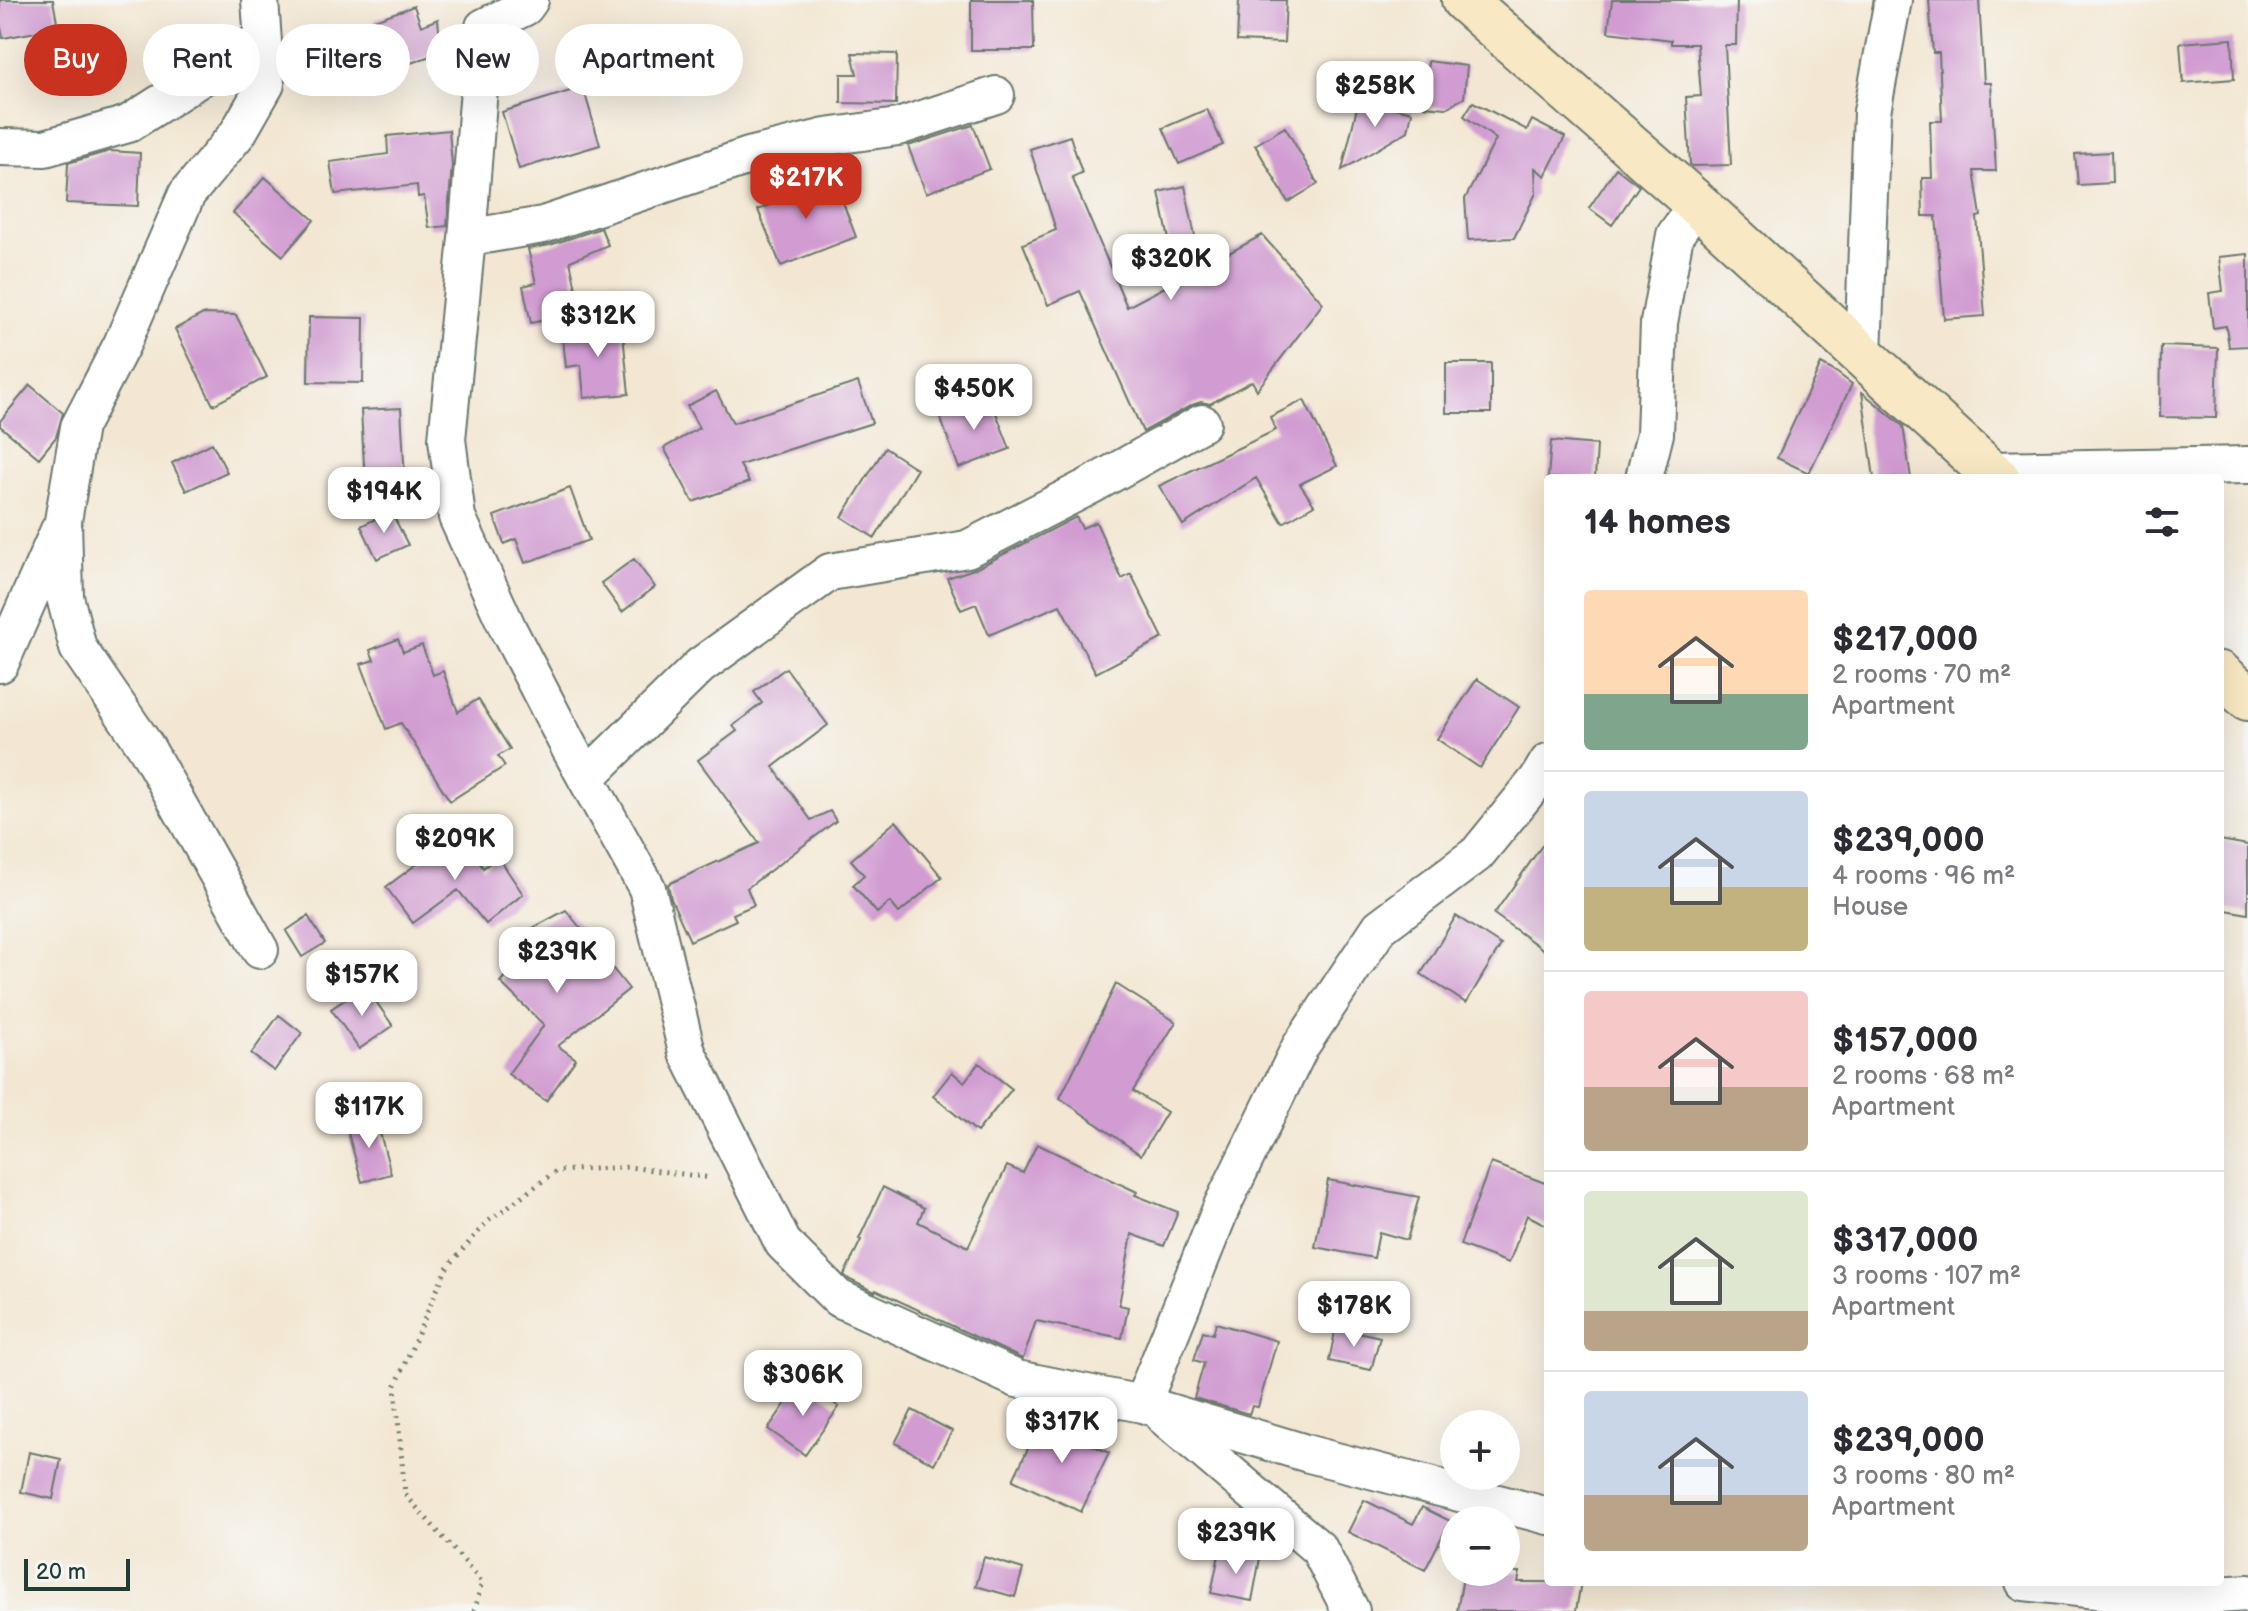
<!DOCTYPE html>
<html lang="en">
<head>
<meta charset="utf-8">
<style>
  :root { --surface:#fff; --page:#f7f7f7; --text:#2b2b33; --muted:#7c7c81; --line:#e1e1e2; --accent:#c8321e }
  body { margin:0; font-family:"Balsamiq Sans",sans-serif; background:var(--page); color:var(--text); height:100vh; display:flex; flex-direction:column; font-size:30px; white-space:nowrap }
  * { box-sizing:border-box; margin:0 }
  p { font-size:26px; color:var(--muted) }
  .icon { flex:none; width:44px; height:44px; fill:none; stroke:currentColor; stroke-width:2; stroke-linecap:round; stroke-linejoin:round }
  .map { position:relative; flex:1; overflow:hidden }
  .drawer { position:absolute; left:1544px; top:474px; width:680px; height:1112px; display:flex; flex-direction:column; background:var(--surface); border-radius:8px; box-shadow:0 8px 32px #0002 }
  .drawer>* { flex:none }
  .top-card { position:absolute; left:24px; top:24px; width:760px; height:72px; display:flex; gap:16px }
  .controls { position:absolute; left:1440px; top:1410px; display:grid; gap:16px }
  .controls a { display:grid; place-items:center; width:80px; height:80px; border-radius:50%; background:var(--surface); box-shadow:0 8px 32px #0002; font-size:40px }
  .scale { position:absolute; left:24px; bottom:20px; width:106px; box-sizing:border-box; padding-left:8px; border:4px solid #1f3d34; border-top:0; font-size:22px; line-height:28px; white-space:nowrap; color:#1f3d34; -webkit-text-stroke:6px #f6f6f2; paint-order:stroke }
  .price { position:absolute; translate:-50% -68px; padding:0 18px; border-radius:16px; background:#fff; color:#222; font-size:26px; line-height:52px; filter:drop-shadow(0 2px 4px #0008) }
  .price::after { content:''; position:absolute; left:50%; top:48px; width:24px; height:18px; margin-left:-12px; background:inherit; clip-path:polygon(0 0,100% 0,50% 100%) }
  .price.selected { background:var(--accent); color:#fff }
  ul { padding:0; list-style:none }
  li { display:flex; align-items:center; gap:24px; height:200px; padding:0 40px }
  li+li { border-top:2px solid var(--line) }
  li span { display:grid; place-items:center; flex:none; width:224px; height:160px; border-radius:8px; color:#555 }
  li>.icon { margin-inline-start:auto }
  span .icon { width:96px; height:96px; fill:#fffc; stroke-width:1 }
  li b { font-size:34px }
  h2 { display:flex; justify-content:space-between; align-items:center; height:96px; padding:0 40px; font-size:34px }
  .tag { padding:0 28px; border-radius:36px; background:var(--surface); box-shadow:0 8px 32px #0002; font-size:28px; line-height:72px }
  .tag.selected { background:var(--accent); color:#fff }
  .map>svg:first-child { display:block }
</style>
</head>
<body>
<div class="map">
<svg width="2248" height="1611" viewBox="0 0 2248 1611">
  <rect width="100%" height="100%" fill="#f6f6f2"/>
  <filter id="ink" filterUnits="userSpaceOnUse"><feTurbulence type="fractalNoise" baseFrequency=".0125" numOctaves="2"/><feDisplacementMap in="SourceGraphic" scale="16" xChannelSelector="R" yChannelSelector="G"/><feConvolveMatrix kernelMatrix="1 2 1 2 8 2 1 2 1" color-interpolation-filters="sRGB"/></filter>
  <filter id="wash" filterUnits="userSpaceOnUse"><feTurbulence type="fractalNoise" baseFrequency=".006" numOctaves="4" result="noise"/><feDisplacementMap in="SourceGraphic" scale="32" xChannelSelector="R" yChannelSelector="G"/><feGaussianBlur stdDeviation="1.8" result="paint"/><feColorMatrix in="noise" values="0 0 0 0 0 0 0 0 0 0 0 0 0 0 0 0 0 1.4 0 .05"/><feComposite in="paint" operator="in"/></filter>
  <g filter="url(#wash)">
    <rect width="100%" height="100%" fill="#f3e7d3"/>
    <g id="blocks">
      <path fill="#d19cd2" d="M0,0H53L58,28L3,38L0,23Z
        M971,0H1033L1034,50H971Z
        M1239,0H1286L1284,43L1237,41Z
        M1612,0H1737L1736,45H1725L1731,165L1692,166L1690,164L1686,97L1701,96L1697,44H1671V40L1608,32Z
        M1929,0H1979L1984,83H1991L1996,171H1974L1981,216L1977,217L1985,316L1944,319L1936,216H1923L1922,178H1932L1930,121H1942L1939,53H1933Z
        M414,6L421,26L438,19L441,52L392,70L374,20Z
        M2232,39L2234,79L2183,83L2180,43Z
        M852,53L897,54L896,104L841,103V74H857Z
        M1428,61L1467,66L1464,98L1446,108L1424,106Z
        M583,87L600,145L519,169L502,112Z
        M1359,99L1412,112L1408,131L1342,170Z
        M1473,102L1527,130L1532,120L1565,137L1545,176L1535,168L1536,193L1514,238L1468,240L1465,199L1496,139L1464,116Z
        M1207,109L1223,145L1179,164L1163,128Z
        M973,125L990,169L926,193L908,146Z
        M1285,127L1318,184L1288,202L1255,145Z
        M449,130L452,165L447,226L429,228L424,196L418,197L417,185L335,194L330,162L388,154L387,136Z
        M1070,136L1082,173L1072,177L1127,307L1201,268L1176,273L1159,192L1185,186L1202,272L1216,260L1262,235L1323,303L1257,390L1252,381L1210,404L1201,402L1192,405L1143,432L1080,291L1048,305L1023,244L1056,230L1030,149Z
        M110,151L140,153L138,206L66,203L68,163Z
        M2111,152L2112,183L2078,185L2075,154Z
        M1616,168L1639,186L1612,225L1589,208Z
        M814,174L822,193L837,187L856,237L781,266L758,210L785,199L780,187Z
        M265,177L314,220L283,256L233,213Z
        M601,228L608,245L570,261L581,312L531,323L523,286L536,283L528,249L550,245Z
        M2248,254V346L2229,347L2226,326L2213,328L2209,293L2223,291L2219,257Z
        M203,314L236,315L267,377L213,405L175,329Z
        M309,317L364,318L363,383L308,382Z
        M622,324L629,394L584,398L581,365L566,367L562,330Z
        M2161,346L2218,348L2216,418L2160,417Z
        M1446,363H1491V413H1446Z
        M1821,364L1836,372L1852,384L1809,473L1777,458Z
        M858,382L872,423L740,465L749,482L693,502L664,448L699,428L687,406L716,391L733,423Z
        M30,385L63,413L56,437L39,458L0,426V421Z
        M1862,392L1903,426L1911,478H1874Z
        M989,395L1010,449L959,468L939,414Z
        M1304,400L1337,466L1300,484L1314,505L1283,523L1256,478L1183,525L1159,486L1276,430L1270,417Z
        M401,408L406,498L374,505L364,465L361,410Z
        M1551,441L1597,445L1595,478H1548Z
        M212,443L227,472L186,491L172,463Z
        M885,448L917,469L875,538L842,517Z
        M570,488L589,540L525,563L516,539L504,544L494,516Z
        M391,511L408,545L377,559L361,526Z
        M1076,517L1082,528L1096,522L1122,579L1131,574L1163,638L1096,673L1060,605L989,635L976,604L961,610L947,578L977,568Z
        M634,559L655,587L622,612L601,583Z
        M398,639L403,652L422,645L433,675L443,671L458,712L478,699L510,749L498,756L505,766L450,801L401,723L386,729L361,664L374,660L370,650Z
        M786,668L828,725L773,767L811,820L830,811L836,821L747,888L754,905L733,914L736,920L690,941L671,899L668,884L759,843L698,760L737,731L733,726L762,703L754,692Z
        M1477,679L1519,707L1480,768L1437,739Z
        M896,821L942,877L899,913L890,902L877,913L853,885L864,875L851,860Z
        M461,831L483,868L498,857L523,894L486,924L458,890L413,923L386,887Z
        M1548,837V953L1494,914Z
        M2220,840L2248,845V914L2220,909Z
        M566,910L629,989L558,1046L576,1059L546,1101L508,1074L544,1025L500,982L518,962L503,944Z
        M308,916L325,943L302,957L286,931Z
        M1456,916L1501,945L1466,1003L1421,974Z
        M1116,984L1176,1022L1133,1091L1167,1112L1141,1155L1060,1098Z
        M365,986L393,1026L359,1049L331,1009Z
        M279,1015L302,1033L274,1071L251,1054Z
        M979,1063L1012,1089L977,1132L933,1096L952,1072L964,1082Z
        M376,1118L391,1174L362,1182L346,1126Z
        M1037,1144L1137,1192L1135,1195L1178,1212L1164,1246L1132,1234L1119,1305L1128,1307L1122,1338L1036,1321L1023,1359L876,1290L875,1292L850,1280L844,1275L861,1240L859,1239L883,1187L924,1208L918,1222L968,1247L1007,1166L1023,1173Z
        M1491,1163L1548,1184V1226L1527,1215L1509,1263L1460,1245Z
        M1328,1180L1419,1197L1407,1240L1379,1232L1374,1258L1315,1247Z
        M1216,1323L1277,1341L1258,1407L1252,1406L1249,1414L1194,1398L1204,1363L1194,1360L1203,1331L1213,1334Z
        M1336,1327L1380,1337L1371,1370L1329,1361Z
        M802,1380L839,1407L805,1455L768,1429Z
        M912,1410L952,1431L934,1464L895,1443Z
        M1068,1421L1093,1432L1088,1443L1109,1453L1081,1512L1013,1480L1039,1425L1061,1436Z
        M29,1452L61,1459L53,1499L21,1492Z
        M1364,1500L1413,1524L1422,1507L1450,1521L1425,1570L1348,1532Z
        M1220,1550L1260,1558L1252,1601L1211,1593Z
        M984,1557L1023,1569L1015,1597L976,1586Z
        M1464,1572H1520L1518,1582H1581L1576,1611H1457Z"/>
    </g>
  </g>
  <g filter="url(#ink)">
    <use href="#blocks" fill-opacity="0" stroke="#69786c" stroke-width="2"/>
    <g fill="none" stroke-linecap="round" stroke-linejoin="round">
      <defs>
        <path id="minor" d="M530,0L525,7L484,27L467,238L447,439L457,517L509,631L569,747L647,888L687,1052L783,1243L838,1298L1017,1379L1142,1404L1309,1454L1548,1516
          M0,147L45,148L128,124L262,39
          M467,238L543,225L749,156L826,137L898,127L996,95
          M1863,355L1872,112L1893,0
          M1989,470L2248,465
          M1644,478L1655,434L1659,323L1675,235L1697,204
          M0,664L59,530
          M586,778L700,666L830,572L967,549L1090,486L1202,423
          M260,950L146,747L78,648L65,597L63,521L79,427L122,344L187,194L238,133L266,84L260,0
          M1142,1404L1222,1206L1300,1047L1380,927L1477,854L1538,779L1548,762
          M1163,1416L1319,1549L1351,1611
          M2024,1582L2167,1598L2248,1593"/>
        <path id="secondary" d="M1464,0L1697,204L1997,478
          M2220,674L2248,698"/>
      </defs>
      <use href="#minor" stroke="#69786c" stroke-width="40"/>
      <use href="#secondary" stroke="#69786c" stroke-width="48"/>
      <path stroke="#69786c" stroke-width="5" stroke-dasharray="2 6" stroke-linecap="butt" d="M474,1611L482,1582L405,1494L395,1387L446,1269L486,1223L556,1171L629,1167L712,1178"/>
      <use href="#minor" stroke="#fff" stroke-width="36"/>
      <use href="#secondary" stroke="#f8e8c3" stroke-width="44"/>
    </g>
  </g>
</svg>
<div class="controls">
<a>+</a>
<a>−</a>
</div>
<div class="scale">20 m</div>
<b class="price" style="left:1375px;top:129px">$258K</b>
<b class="price selected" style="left:806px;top:221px">$217K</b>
<b class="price" style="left:1171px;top:302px">$320K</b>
<b class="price" style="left:598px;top:359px">$312K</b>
<b class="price" style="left:974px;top:432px">$450K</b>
<b class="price" style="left:384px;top:535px">$194K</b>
<b class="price" style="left:455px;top:882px">$209K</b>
<b class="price" style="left:557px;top:995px">$239K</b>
<b class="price" style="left:362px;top:1018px">$157K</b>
<b class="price" style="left:369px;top:1150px">$117K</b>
<b class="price" style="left:1354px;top:1349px">$178K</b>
<b class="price" style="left:803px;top:1418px">$306K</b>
<b class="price" style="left:1062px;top:1465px">$317K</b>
<b class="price" style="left:1236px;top:1576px">$239K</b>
<div class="top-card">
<a class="tag selected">Buy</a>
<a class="tag">Rent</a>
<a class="tag">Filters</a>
<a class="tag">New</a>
<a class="tag">Apartment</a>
</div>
<section class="drawer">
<h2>14 homes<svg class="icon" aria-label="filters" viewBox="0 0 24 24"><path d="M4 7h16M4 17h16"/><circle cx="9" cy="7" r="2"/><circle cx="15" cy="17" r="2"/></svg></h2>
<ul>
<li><span style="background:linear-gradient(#ffd9b3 65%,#7fa58c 0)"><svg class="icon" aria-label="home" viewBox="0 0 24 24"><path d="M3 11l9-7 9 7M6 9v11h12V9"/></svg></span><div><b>$217,000</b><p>2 rooms · 70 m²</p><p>Apartment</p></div></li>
<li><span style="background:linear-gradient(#c9d6e8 60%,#c2b280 0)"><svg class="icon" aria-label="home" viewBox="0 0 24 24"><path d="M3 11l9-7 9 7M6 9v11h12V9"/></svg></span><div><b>$239,000</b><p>4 rooms · 96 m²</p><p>House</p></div></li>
<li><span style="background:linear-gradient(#f6c9c9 60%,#b9a48a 0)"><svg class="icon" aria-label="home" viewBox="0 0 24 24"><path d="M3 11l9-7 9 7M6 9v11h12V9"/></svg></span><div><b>$157,000</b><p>2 rooms · 68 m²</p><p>Apartment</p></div></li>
<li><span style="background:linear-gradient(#dfe7d0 75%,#b9a48a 0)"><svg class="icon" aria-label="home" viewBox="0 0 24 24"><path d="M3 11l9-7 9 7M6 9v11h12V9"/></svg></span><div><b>$317,000</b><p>3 rooms · 107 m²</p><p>Apartment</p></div></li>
<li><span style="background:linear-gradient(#c9d6e8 65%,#b9a48a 0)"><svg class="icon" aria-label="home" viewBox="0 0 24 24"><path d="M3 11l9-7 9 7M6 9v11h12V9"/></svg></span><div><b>$239,000</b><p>3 rooms · 80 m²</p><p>Apartment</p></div></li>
</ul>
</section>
</div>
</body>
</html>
